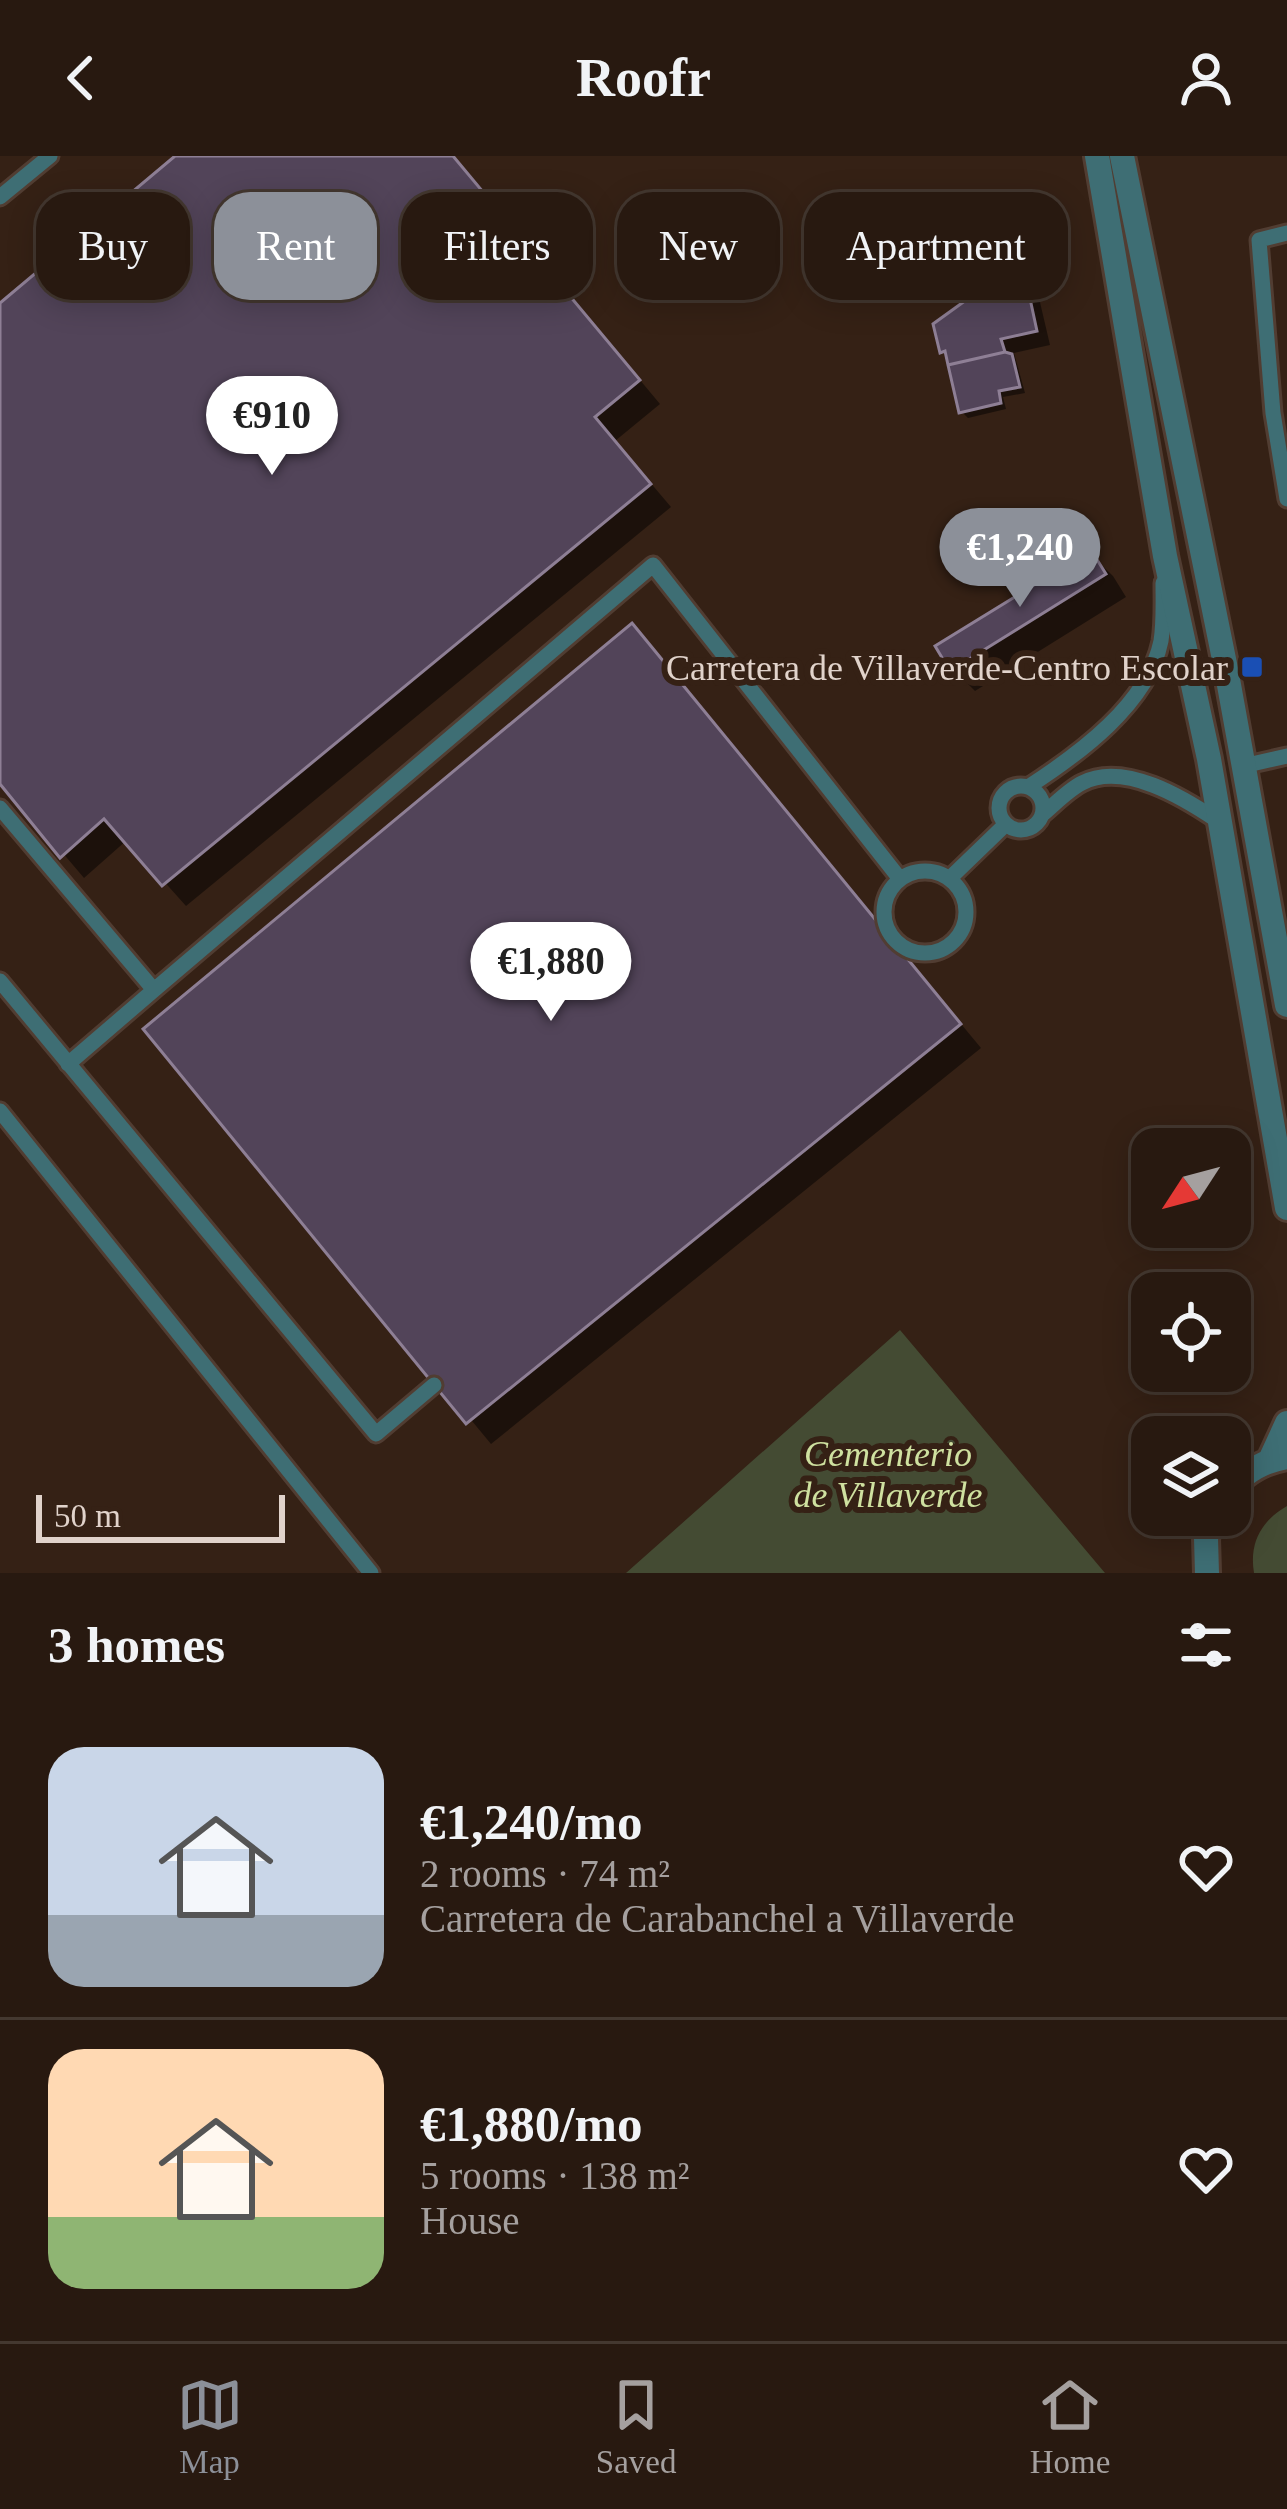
<!DOCTYPE html>
<html lang="en">
<head>
<meta charset="utf-8">
<style>
  :root { --surface:#281910; --page:#34261e; --text:#f1f3f6; --muted:#a5a09f; --line:#443830; --accent:#8c9099 }
  body { margin:0; font-family:Georgia,serif; background:var(--page); color:var(--text); height:100vh; display:flex; flex-direction:column; font-size:45px; white-space:nowrap }
  * { box-sizing:border-box; margin:0 }
  p { font-size:39px; color:var(--muted) }
  .icon { flex:none; width:66px; height:66px; fill:none; stroke:currentColor; stroke-width:2; stroke-linecap:round; stroke-linejoin:round }
  .map { position:relative; height:1417px; overflow:hidden }
  .details { display:flex; flex-direction:column; background:var(--surface); flex:1 }
  .details>* { flex:none }
  .top-card { position:absolute; left:36px; top:36px; width:1215px; height:108px; display:flex; gap:24px }
  .needle { width:78px; rotate:234deg }
  .fabs { position:absolute; left:1131px; top:972px; display:grid; gap:24px }
  .fabs a { display:grid; place-items:center; width:120px; height:120px; border-radius:24px; background:var(--surface); box-shadow:0 6px 30px #0003,0 0 0 3px var(--line); font-size:60px }
  .scale { position:absolute; left:36px; bottom:30px; width:249px; box-sizing:border-box; padding-left:12px; border:6px solid #e1d3cb; border-top:0; font-size:33px; line-height:42px; white-space:nowrap; color:#e1d3cb; -webkit-text-stroke:9px #352115; paint-order:stroke }
  .price { position:absolute; translate:-50% -102px; padding:0 27px; border-radius:42px; background:#fff; color:#222; font-size:39px; line-height:78px; filter:drop-shadow(0 3px 6px #0008) }
  .price::after { content:''; position:absolute; left:50%; top:72px; width:36px; height:27px; margin-left:-18px; background:inherit; clip-path:polygon(0 0,100% 0,50% 100%) }
  .price.selected { background:var(--accent); color:#fff }
  ul { padding:0; list-style:none }
  li { display:flex; align-items:center; gap:36px; height:300px; padding:0 48px }
  li+li { border-top:3px solid var(--line) }
  li span { display:grid; place-items:center; flex:none; width:336px; height:240px; border-radius:36px; color:#555 }
  li>.icon { margin-inline-start:auto }
  span .icon { width:144px; height:144px; fill:#fffc; stroke-width:1 }
  li b { font-size:51px }
  h2 { display:flex; justify-content:space-between; align-items:center; height:144px; padding:0 48px; font-size:51px }
  .chip { padding:0 42px; border-radius:36px; background:var(--surface); box-shadow:0 6px 30px #0003,0 0 0 3px var(--line); font-size:42px; line-height:108px }
  .chip.selected { background:var(--accent); color:#fff }
  header { display:flex; justify-content:space-between; align-items:center; height:156px; padding:0 48px; background:var(--surface); font-size:54px; font-weight:600 }
  .dock { display:flex; justify-content:space-around; align-items:center; height:168px; border-top:3px solid var(--line); background:var(--surface); font-size:33px; color:var(--muted) }
  .dock a { display:grid; justify-items:center; gap:6px }
  .dock .selected { color:var(--accent) }
  .map>svg:first-child { display:block }
</style>
</head>
<body>
<header><svg class="icon" aria-label="back" viewBox="0 0 24 24"><path d="M15 5l-7 7 7 7"/></svg>Roofr<svg class="icon" aria-label="person" viewBox="0 0 24 24"><circle cx="12" cy="8" r="4"/><path d="M4 21q1-7 8-7t8 7"/></svg></header>
<div class="map">
<svg width="1287" height="1417" viewBox="0 0 1287 1417">
  <rect width="100%" height="100%" fill="#352115"/>
  <path fill="#444b33" d="M900,1174L1105,1417H626Z
    M1287,1350V1417H1254C1249,1387 1261,1365 1287,1350Z"/>
  <path fill="#0007" d="M180,0H453L660,248L615,285L671,351L186,750L127,684L84,722L0,623V151Z
    M997,125L1004,132L1025,128L1039,142L1050,189L1014,197L1025,237L1003,241L1006,253L968,262L961,255L949,201L943,195Z
    M1090,398L1113,420L1126,441L975,535L953,513Z
    M632,471L981,892L491,1288L148,873Z"/>
  <path fill="#524459" stroke="#8e7f95" stroke-width="3" d="M175,0H453L640,224L595,261L651,328L162,730L104,663L60,702L0,628V147Z
    M998,121L1000,130L1026,124L1037,175L1001,183L1005,196L948,209L945,195L940,197L933,168Z
    M1005,196L1012,198L1020,231L999,235L1001,247L959,257L948,209Z
    M1091,394L1106,418L950,515L935,490Z
    M632,467L961,868L466,1268L143,873Z"/>
  <g fill="none" stroke-linecap="round" stroke-linejoin="round">
    <defs>
      <path id="service" d="M0,41L50,0
        M1287,77L1259,84L1273,257L1287,343
        M1243,610L1287,600
        M999 652a22 22 0 1 1 44 0a22 22 0 1 1-44 0Z
        M1028,631C1079,598 1148,548 1161,485C1164,466 1163,446 1163,427
        M0,652L154,834L653,409L900,723
        M1043,658C1055,648 1068,634 1082,627C1124,605 1184,642 1218,665
        M884 756a41 41 0 1 1 82 0a41 41 0 1 1-82 0Z
        M949,723L1006,668
        M0,825L376,1278L434,1229
        M68,908L154,834
        M0,955L371,1417"/>
      <path id="tertiary" d="M1097,0L1165,400L1209,603L1287,1052
        M1122,0L1227,518L1287,849
        M1270,1304L1287,1267
        M1230,1332C1247,1315 1263,1305 1287,1301
        M1207,1417L1206,1382L1213,1359"/>
    </defs>
    <use href="#service" stroke="#513d32" stroke-width="21"/>
    <use href="#tertiary" stroke="#513d32" stroke-width="30"/>
    <use href="#service" stroke="#3e6e74" stroke-width="15"/>
    <use href="#tertiary" stroke="#3e6e74" stroke-width="24"/>
  </g>
  <rect fill="#1a4fb4" stroke="#352115" stroke-width="4.5" x="1240" y="499" width="24" height="24" rx="6"/>
  <g text-anchor="middle" stroke-width="12" stroke-linejoin="round" paint-order="stroke">
    <g font-size="36" fill="#e1d3cb" stroke="#352115" text-anchor="end">
      <text x="1228" y="524">Carretera de Villaverde-Centro Escolar</text>
    </g>
    <g font-size="36" font-style="italic" fill="#cfe1a0" stroke="#352115">
      <text x="888" y="1310">Cementerio<tspan x="888" dy="41">de Villaverde</tspan></text>
    </g>
  </g>
</svg>
<div class="fabs">
<a><svg class="needle" viewBox="-14 -14 28 28"><path d="M0-13l5 13h-10z" fill="#e53935"/><path d="M0 13l5-13h-10z" fill="#a5a09f"/></svg></a>
<a><svg class="icon" aria-label="locate" viewBox="0 0 24 24"><circle cx="12" cy="12" r="6"/><path d="M12 2v4M12 18v4M2 12h4M18 12h4"/></svg></a>
<a><svg class="icon" aria-label="layers" viewBox="0 0 24 24"><path d="M12 4l9 5-9 5-9-5zM3 14l9 5 9-5"/></svg></a>
</div>
<div class="scale">50 m</div>
<b class="price" style="left:272px;top:322px">€910</b>
<b class="price selected" style="left:1020px;top:454px">€1,240</b>
<b class="price" style="left:551px;top:868px">€1,880</b>
<div class="top-card">
<a class="chip">Buy</a>
<a class="chip selected">Rent</a>
<a class="chip">Filters</a>
<a class="chip">New</a>
<a class="chip">Apartment</a>
</div>
</div>
<section class="details">
<h2>3 homes<svg class="icon" aria-label="filters" viewBox="0 0 24 24"><path d="M4 7h16M4 17h16"/><circle cx="9" cy="7" r="2"/><circle cx="15" cy="17" r="2"/></svg></h2>
<ul>
<li><span style="background:linear-gradient(#c9d6e8 70%,#9aa5b1 0)"><svg class="icon" aria-label="home" viewBox="0 0 24 24"><path d="M3 11l9-7 9 7M6 9v11h12V9"/></svg></span><div><b>€1,240/mo</b><p>2 rooms · 74 m²</p><p>Carretera de Carabanchel a Villaverde</p></div><svg class="icon" aria-label="heart" viewBox="0 0 24 24"><path d="M12 20l-8-8c-3-5 5-10 8-4 3-6 11-1 8 4z"/></svg></li>
<li><span style="background:linear-gradient(#ffd9b3 70%,#8fb573 0)"><svg class="icon" aria-label="home" viewBox="0 0 24 24"><path d="M3 11l9-7 9 7M6 9v11h12V9"/></svg></span><div><b>€1,880/mo</b><p>5 rooms · 138 m²</p><p>House</p></div><svg class="icon" aria-label="heart" viewBox="0 0 24 24"><path d="M12 20l-8-8c-3-5 5-10 8-4 3-6 11-1 8 4z"/></svg></li>
</ul>
</section>
<nav class="dock">
<a class="selected"><svg class="icon" aria-label="map" viewBox="0 0 24 24"><path d="M3 6l6-2 6 2 6-2v14l-6 2-6-2-6 2zM9 4v14M15 6v14"/></svg>Map</a>
<a><svg class="icon" aria-label="saved" viewBox="0 0 24 24"><path d="M7 4h10v16l-5-4-5 4z"/></svg>Saved</a>
<a><svg class="icon" aria-label="home" viewBox="0 0 24 24"><path d="M3 11l9-7 9 7M6 9v11h12V9"/></svg>Home</a>
</nav>
</body>
</html>
